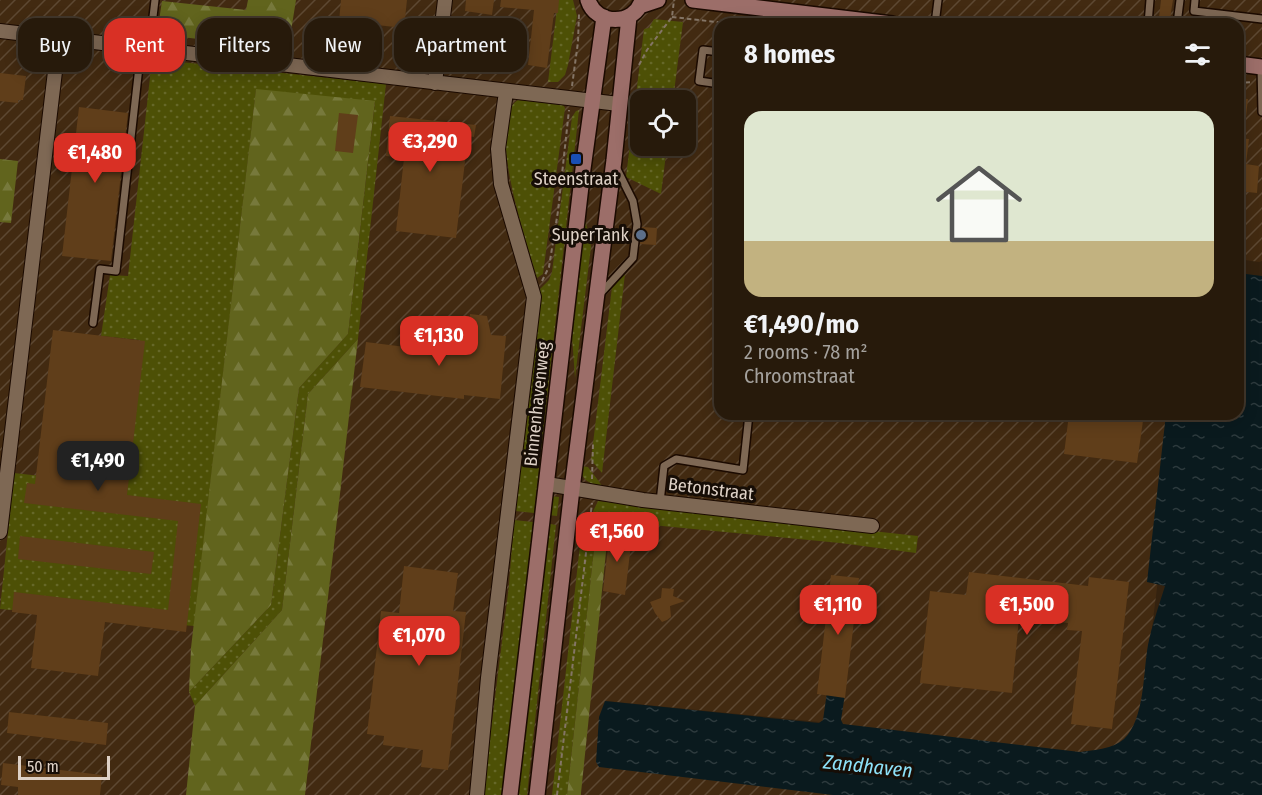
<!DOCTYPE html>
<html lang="en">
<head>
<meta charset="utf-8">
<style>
  :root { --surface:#271a0b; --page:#332719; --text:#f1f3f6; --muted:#a4a19d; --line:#43382c; --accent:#d93025 }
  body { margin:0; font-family:"Fira Sans Condensed",sans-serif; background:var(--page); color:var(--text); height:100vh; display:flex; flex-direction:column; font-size:22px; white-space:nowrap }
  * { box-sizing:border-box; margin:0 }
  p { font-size:20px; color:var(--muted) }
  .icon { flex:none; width:33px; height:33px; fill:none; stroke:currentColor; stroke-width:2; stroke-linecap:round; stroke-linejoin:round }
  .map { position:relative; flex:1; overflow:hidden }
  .drawer { position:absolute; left:714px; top:18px; width:530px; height:402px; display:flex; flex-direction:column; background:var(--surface); border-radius:18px; box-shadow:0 3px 15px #0003,0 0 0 2px var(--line) }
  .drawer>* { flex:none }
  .banner { position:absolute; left:18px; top:18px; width:570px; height:54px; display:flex; gap:12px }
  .buttons { position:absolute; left:630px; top:90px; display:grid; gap:12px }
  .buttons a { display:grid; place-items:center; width:66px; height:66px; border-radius:12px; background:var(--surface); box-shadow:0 3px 15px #0003,0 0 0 2px var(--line); font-size:30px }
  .scale { position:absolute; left:18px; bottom:15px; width:92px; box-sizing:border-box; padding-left:6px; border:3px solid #ded1c6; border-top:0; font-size:16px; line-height:21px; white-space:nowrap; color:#ded1c6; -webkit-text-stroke:4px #160d06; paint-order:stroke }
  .price { position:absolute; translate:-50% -51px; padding:0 14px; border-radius:12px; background:var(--accent); color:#fff; font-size:20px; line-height:39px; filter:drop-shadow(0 2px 3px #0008) }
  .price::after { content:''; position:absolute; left:50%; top:36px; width:18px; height:14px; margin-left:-9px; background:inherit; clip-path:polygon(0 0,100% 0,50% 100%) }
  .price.active { background:#222; color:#fff }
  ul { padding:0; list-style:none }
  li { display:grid; align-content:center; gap:12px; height:318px; padding:0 30px }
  li span { display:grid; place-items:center; height:186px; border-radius:18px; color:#555 }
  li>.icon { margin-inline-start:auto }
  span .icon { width:108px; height:108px; fill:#fffc; stroke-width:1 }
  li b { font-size:26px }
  h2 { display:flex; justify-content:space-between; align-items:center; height:72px; padding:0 30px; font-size:26px }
  .tag { padding:0 21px; border-radius:18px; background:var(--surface); box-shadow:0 3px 15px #0003,0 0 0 2px var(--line); font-size:21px; line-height:54px }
  .tag.active { background:var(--accent); color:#fff }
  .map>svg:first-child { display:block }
</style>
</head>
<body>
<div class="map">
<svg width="1262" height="795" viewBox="0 0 1262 795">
  <defs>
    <pattern id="industrial-furrows" width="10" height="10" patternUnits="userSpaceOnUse" patternTransform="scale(1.5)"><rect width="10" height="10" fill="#422a11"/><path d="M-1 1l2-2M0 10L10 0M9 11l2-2" fill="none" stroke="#5d4832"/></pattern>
    <pattern id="grass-dots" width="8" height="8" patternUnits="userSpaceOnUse" patternTransform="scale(1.5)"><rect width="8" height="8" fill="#4d5006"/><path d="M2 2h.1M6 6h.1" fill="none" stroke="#666829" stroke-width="1.8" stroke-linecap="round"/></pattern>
    <pattern id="forest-firs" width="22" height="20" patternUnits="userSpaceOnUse" patternTransform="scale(1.5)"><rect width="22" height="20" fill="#61641d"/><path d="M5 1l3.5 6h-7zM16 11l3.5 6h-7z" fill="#77793c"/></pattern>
    <pattern id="water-ripples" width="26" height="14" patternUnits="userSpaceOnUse" patternTransform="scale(1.5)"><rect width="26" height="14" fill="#0a1a1e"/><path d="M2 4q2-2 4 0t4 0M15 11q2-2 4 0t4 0" fill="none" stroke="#2d3a3d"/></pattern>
  </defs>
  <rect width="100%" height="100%" fill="#34220f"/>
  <path fill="url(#industrial-furrows)" fill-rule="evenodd" d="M0,0H1262V261L1259,262L1238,259V24H720V414H1179L1139,730L1104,756L830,723L606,701L907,795H0ZM640,100H686V146H640Z"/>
  <path fill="url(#grass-dots)" d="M558,0H573L577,16L568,65L565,75L558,82H548Z
    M654,19L683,22L673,100H640V146H667L661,194L626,177L644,29L649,28Z
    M152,59L386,84L358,339L308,394L282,610L195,706L189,692L271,605L299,388L348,334L375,102L256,90L194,626L0,609L14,473L121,485L140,340L101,336L110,275L128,276Z
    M518,100L563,105L565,108L543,274L537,278C528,246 484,121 518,100Z
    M579,110L541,453L522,451L540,289L549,280L552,272L572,117L576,111Z
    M585,218L591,247L575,378L571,322Z
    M625,274L602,473L591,460L612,287Z
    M521,459L540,461L534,513L515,511Z
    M581,466L588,467L603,487C591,485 579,479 581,466Z
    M550,496L559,497L557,516L547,515Z
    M598,501L918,536L916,553L840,543L610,521L609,523L597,522L567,795H552L582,527L587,524Z
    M514,520L533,522L502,795H483L509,585Z
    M546,523L556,525L527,795H516Z"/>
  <path fill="url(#forest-firs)" d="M248,0H296L288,50L157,34L162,1L246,10Z
    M256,89L375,101L348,334L299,388L271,605L189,692L191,648Z
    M0,159L18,161L11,223L0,222Z
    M358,339L305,795H186L195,706L282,610L308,394Z
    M597,522L609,523L581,793V795H567Z"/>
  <path fill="url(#water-ripples)" d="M1238,273L1262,276V795H833L599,767L596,762L599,717L605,701L819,723L823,720L827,692L845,694L841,720L843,724L1080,752C1094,750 1113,749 1124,739C1145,719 1143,672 1148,645C1152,625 1159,605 1165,586L1147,582L1166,414H1238Z"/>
  <path fill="#603e1a" d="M341,0H407L404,28L339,21Z
    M466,0H494L492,15L465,11Z
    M501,0H559L558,13H554L547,68L528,65L534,10L500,7Z
    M1161,0H1173L1170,18L1159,17Z
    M0,73L26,76L23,100H18V103L0,101Z
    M1238,98L1248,99L1244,134H1238Z
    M79,107L128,113L111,261L62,256Z
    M339,113L358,115L353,153L335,151Z
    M390,116L476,125L474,137L468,136L456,238L396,231L404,158L386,156Z
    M1238,138L1249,139L1246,164L1259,166L1257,193L1238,191Z
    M642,227L657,228L656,245L640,244Z
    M470,314L487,316L491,335L506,336L500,399L464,395V399L360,387L366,342L469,355L472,333H468Z
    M53,330L145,341L127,495L201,504L186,632L105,622L98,676L31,668L37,615L12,612L14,592L168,610L178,521L24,503L27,483L35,484Z
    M1069,414H1144L1137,463L1064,454Z
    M610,530L632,536L625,595L603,591Z
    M20,536L154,552L151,574L18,559Z
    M404,566L458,573L453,611L466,612L448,770L421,767L423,750L383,745L384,736L367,734L381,611L399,613Z
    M969,572L1088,586L1089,577L1129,582L1112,729L1071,724L1082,631L1067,630L1068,623L1019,618L1012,693L920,683L930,591L966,595Z
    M831,575L859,578L845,698L817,694Z
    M662,588L674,589L673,596L685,601L670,606L671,617L667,620L662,622L655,613L650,602L661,598Z
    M9,712L108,723L106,745L7,733Z
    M3,763L102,775L100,795H18V787L1,785Z"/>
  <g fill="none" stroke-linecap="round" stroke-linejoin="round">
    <defs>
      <path id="lane" d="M1195,0L1194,11L1262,19
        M935,24L938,0
        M1148,24L1150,0
        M1177,24L1180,0
        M149,50L155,0
        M720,52L703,50L699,81L720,84
        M1261,67L1262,112
        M600,294L633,258L637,224L633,201L617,169
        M93,323L100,269L116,271L141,49
        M660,502L664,466L676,459L743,470L749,414"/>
      <path id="street" d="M0,31L619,104
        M435,83L445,0
        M547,484L643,500L872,526
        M0,532L59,38
        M477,795L488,678L534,297L501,184L498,149L506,92"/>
      <path id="secondary" d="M588,0C596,26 635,26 642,0
        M693,0L892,24
        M640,6L658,0
        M1238,64L1262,67
        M510,795L583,169L604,17
        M537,795L572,489L614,160L629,17"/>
    </defs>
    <use href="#lane" stroke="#1b0a00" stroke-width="10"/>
    <use href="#street" stroke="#1b0a00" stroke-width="16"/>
    <use href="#secondary" stroke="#1b0a00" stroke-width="18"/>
    <path stroke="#847566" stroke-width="2" stroke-dasharray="4.5 3" stroke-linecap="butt" d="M672,17L734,24
      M639,65L647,50L672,17L674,0
      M1238,83L1253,82
      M572,86L578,42L579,14
      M542,281L549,267L558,211L569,110
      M592,479L593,443
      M557,795L592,503"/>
    <use href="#lane" stroke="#7e6854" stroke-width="7"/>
    <use href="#street" stroke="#7e6854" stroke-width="14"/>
    <use href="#secondary" stroke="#9c6e69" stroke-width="15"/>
  </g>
  <rect fill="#1a4fb4" stroke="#160d06" stroke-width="2" x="570" y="153" width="12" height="12" rx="3"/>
  <circle fill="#5c6f8a" stroke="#160d06" stroke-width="2" cx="641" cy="235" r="6"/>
  <g text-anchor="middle" stroke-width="6" stroke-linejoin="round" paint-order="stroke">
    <g font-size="18" fill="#ded1c6" stroke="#160d06">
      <text x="576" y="185">Steenstraat</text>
      <text x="629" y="241" text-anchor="end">SuperTank</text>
    </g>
    <g font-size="18" fill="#ded1c6" stroke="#160d06">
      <text transform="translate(537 404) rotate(-84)" y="6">Binnenhavenweg</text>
      <text transform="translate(711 489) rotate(7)" y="6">Betonstraat</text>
    </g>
    <g font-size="20" font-style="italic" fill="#8de1f8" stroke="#160d06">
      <text transform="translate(868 766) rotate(6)" y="7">Zandhaven</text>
    </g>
  </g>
</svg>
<div class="buttons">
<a><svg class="icon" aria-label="locate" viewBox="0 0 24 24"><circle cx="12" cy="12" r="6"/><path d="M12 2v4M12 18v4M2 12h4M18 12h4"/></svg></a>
</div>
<div class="scale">50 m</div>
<b class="price" style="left:430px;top:173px">€3,290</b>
<b class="price" style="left:95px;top:184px">€1,480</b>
<b class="price" style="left:439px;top:367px">€1,130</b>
<b class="price active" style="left:98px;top:492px">€1,490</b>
<b class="price" style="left:617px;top:563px">€1,560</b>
<b class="price" style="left:838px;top:636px">€1,110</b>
<b class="price" style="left:1027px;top:636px">€1,500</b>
<b class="price" style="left:419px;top:667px">€1,070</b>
<div class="banner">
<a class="tag">Buy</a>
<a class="tag active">Rent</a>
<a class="tag">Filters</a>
<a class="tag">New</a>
<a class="tag">Apartment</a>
</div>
<section class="drawer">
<h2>8 homes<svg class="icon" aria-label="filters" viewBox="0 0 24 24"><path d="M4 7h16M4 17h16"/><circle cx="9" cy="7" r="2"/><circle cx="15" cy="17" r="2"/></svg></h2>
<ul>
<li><span style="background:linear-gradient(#dfe7d0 70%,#c2b280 0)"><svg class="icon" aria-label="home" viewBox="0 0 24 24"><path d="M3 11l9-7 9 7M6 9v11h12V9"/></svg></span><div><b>€1,490/mo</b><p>2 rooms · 78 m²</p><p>Chroomstraat</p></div></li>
</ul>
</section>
</div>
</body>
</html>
